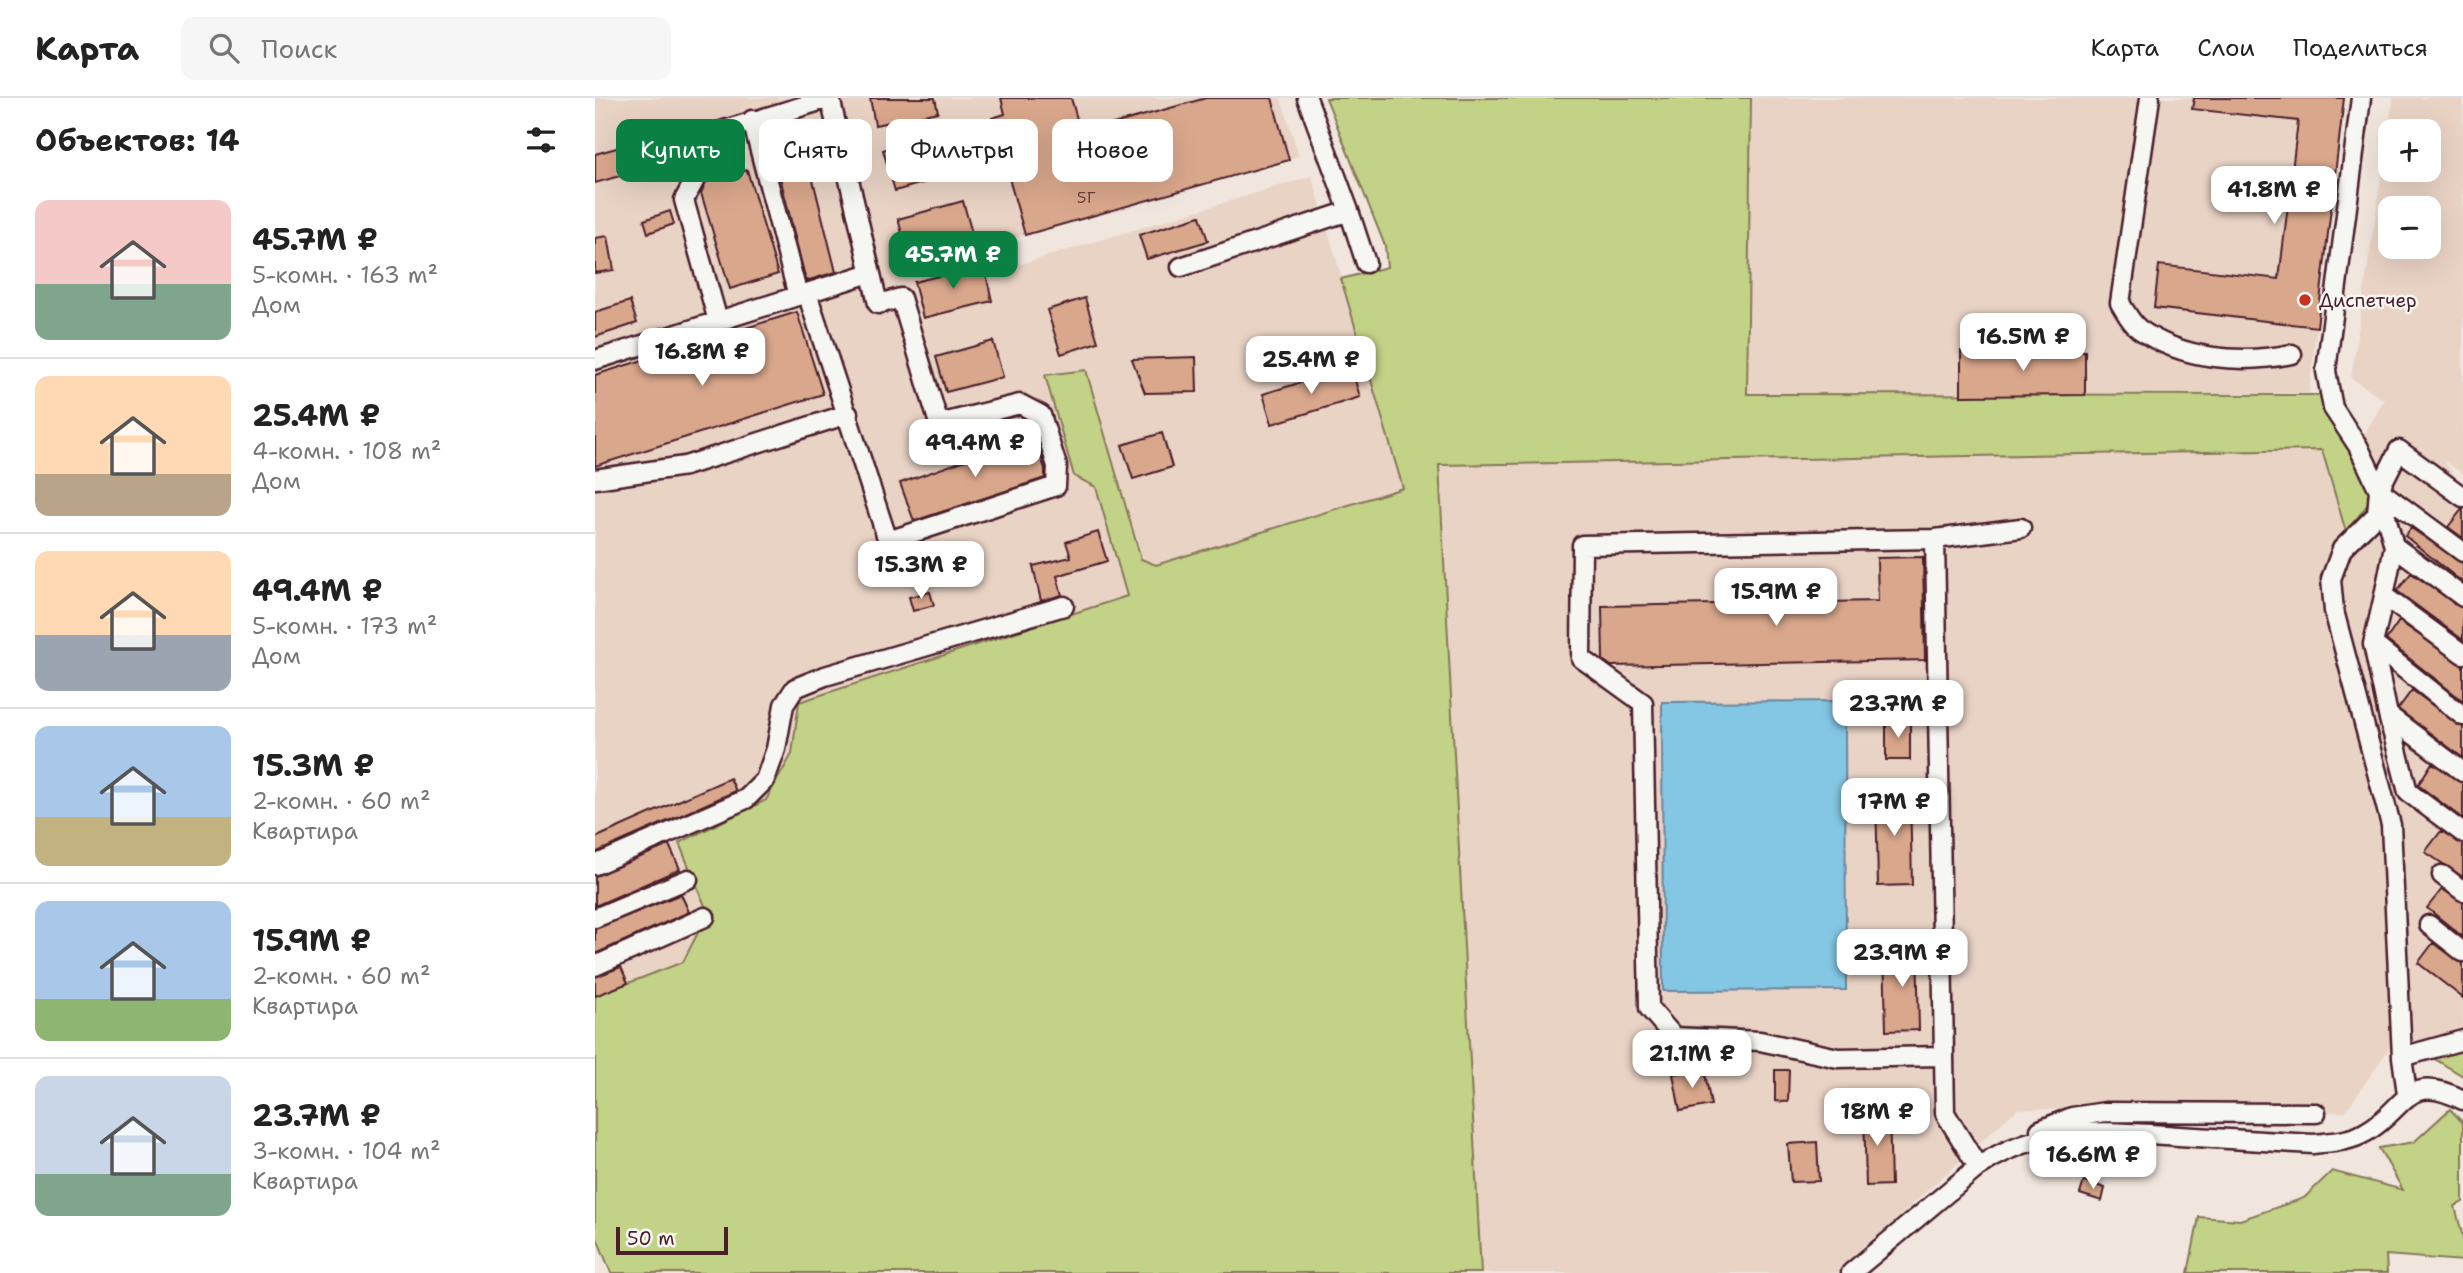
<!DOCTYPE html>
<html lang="ru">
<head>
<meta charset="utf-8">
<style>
  :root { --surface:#fff; --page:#f6f6f6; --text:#222; --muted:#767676; --line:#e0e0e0; --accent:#0b8043 }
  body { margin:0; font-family:"Shantell Sans",sans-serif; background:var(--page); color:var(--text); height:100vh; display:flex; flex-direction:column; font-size:26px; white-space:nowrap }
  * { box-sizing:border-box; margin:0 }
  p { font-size:23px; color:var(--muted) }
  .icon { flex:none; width:38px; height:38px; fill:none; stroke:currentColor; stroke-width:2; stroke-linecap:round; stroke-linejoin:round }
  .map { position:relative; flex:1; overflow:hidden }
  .sheet { display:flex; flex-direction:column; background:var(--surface); width:595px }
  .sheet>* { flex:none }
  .guide { position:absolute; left:21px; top:21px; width:665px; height:63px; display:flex; gap:14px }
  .tools { position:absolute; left:1783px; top:21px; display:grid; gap:14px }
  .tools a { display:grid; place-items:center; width:63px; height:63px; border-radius:14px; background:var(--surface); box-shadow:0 7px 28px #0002; font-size:35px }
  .scale { position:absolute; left:21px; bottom:18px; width:112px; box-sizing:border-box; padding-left:7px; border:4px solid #4a1f2b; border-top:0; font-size:19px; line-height:24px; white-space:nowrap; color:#4a1f2b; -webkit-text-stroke:5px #f6f6f2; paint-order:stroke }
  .price { position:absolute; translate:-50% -60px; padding:0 16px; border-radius:14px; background:#fff; color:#222; font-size:23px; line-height:46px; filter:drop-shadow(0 2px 4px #0008) }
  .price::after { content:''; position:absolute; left:50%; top:42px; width:21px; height:16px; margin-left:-10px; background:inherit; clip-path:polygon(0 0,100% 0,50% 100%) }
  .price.active { background:var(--accent); color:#fff }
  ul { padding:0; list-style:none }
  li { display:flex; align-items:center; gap:21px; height:175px; padding:0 35px }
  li+li { border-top:2px solid var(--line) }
  li span { display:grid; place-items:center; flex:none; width:196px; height:140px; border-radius:14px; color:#555 }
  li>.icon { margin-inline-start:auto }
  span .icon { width:84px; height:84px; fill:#fffc; stroke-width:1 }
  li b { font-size:30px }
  h2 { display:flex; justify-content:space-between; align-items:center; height:84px; padding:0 35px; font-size:30px }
  .tag { padding:0 24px; border-radius:14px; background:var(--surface); box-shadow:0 7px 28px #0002; font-size:24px; line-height:63px }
  .tag.active { background:var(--accent); color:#fff }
  header { display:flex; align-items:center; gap:42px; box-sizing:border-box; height:98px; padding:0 35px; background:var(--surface); border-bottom:2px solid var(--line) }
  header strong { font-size:33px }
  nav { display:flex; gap:38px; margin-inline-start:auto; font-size:24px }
  .search { width:490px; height:63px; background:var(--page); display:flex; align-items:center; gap:18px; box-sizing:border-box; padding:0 24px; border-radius:14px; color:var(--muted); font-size:26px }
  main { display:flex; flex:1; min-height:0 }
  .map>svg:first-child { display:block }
</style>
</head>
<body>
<header>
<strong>Карта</strong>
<div class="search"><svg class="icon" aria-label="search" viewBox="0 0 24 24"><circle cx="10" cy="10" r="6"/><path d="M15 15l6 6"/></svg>Поиск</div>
<nav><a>Карта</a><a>Слои</a><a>Поделиться</a></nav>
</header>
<main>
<section class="sheet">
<h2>Объектов: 14<svg class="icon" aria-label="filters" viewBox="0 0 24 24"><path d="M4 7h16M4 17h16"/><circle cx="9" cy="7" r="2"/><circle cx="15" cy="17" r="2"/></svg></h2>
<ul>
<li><span style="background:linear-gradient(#f6c9c9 60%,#7fa58c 0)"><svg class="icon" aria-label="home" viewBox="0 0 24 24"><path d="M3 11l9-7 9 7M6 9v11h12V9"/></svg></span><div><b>45.7M ₽</b><p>5-комн. · 163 m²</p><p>Дом</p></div></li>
<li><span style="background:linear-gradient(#ffd9b3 70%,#b9a48a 0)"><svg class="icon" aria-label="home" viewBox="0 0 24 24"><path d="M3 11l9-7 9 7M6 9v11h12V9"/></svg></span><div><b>25.4M ₽</b><p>4-комн. · 108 m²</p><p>Дом</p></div></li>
<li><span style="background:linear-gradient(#ffd9b3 60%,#9aa5b1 0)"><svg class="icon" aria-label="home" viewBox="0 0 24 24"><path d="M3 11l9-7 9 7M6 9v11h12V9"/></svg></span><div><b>49.4M ₽</b><p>5-комн. · 173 m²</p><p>Дом</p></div></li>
<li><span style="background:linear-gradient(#a9c7e8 65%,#c2b280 0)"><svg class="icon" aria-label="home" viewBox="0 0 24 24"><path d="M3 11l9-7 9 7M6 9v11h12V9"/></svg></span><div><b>15.3M ₽</b><p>2-комн. · 60 m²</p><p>Квартира</p></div></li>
<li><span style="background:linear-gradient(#a9c7e8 70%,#8fb573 0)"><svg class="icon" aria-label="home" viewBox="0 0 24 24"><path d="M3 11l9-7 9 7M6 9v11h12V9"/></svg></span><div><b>15.9M ₽</b><p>2-комн. · 60 m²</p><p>Квартира</p></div></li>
<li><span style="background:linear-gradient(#c9d6e8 70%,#7fa58c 0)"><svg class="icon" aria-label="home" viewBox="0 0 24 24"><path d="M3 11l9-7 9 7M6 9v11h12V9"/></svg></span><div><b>23.7M ₽</b><p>3-комн. · 104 m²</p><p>Квартира</p></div></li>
</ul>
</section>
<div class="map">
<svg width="1868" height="1175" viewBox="0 0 1868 1175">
  <rect width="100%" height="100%" fill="#f0e6de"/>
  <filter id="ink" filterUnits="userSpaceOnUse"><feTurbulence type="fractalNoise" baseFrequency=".0143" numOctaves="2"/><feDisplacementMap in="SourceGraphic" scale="14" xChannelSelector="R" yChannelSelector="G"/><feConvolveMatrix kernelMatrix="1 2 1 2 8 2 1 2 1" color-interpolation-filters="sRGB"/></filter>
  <g filter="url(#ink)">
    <path fill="#e9d3c5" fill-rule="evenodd" d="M0,0H686L704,58L409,143L420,168L717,78L808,390L561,467L547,461L491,272L450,277L479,378L501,388L532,498L204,604L197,656L171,702L84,746L113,815L88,864L0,898Z
      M1156,0H1749L1714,295L1151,296Z
      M1798,0H1868V376L1847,361L1868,389V948L1838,960L1798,945L1750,1014L1422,1011L1242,1175H886L844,367L1728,352L1752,433L1763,348L1789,302L1756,280ZM1796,33H1834V72H1796ZM1796,110H1834V149H1796Z"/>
    <path fill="#c2d286" stroke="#867858" stroke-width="2" d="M731,0H1156L1152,296L1738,297L1784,392L1751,434L1727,352L844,367L886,1175H16L0,1135V898L88,864L113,815L84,745L171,702L197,656L204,604L532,498L501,389L479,378L450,277L491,272L546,461L561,467L808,390L746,181L792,169L790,148Z
      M1868,949V978L1838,960Z
      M1855,1011L1868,1025V1104L1860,1108L1868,1140V1163L1791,1157L1792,1175H1593L1604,1119L1645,1122L1709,1100L1737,1073L1808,1092L1784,1050L1819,1044Z"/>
    <path fill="#84c7e5" stroke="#6d849b" stroke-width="2" d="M1250,603L1251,892L1068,893L1067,604Z"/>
    <path fill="#d9a78c" stroke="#4a1f2b" stroke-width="2" d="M275,0H340L343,14L280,27Z
      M406,0H476L486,35L611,0H677L694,62L430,137L397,20L410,16Z
      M1599,0H1749L1722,229L1559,210L1564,167L1684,181L1703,23L1597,11Z
      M203,22L241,174L211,183L173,31Z
      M86,32L93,59L0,85V56Z
      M350,34L362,75L300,93L288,52Z
      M152,72L183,176L135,191L106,95L111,84Z
      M368,103L378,139L313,157L303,121Z
      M75,113L79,126L53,135L49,122Z
      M605,118L613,143L552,161L544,137Z
      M13,138L19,172L0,175V140Z
      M389,167L397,203L328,220L319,184Z
      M490,200L503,244L466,256L452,212Z
      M35,203L42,225L0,239V214Z
      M202,214L228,296L0,368V277Z
      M398,243L408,279L351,294L341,259Z
      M1366,253H1490V297L1366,298Z
      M601,259L602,294L550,295L537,261Z
      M756,269L765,299L677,326L668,296Z
      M567,335L577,369L538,381L527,347Z
      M439,338L450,371V380L319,423L305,385Z
      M1868,410V440L1853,429Z
      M1816,430L1868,465V485L1810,438Z
      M503,434L512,463L462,478L467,497L446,503L438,468L476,459L471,444Z
      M1328,459L1330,562L1016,568L1008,562L1007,508L1283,503L1282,460Z
      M1816,475L1868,510V542L1802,493Z
      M335,494L339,507L318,513L314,499Z
      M1804,523L1868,567V603L1791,542Z
      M1817,592L1868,629V660L1803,611Z
      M1291,622H1315V662H1291Z
      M1837,665L1868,685V721L1823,687Z
      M135,680L141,693L0,755V740Z
      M1315,692L1317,787L1283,788L1281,693Z
      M1846,733L1868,746V779L1830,754Z
      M74,747L85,771L0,808V778Z
      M1847,791L1868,804V839L1832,810Z
      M86,796L94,814L0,856V831Z
      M1838,845L1868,865V900L1823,865Z
      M1322,849L1324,932L1291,933L1289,850Z
      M26,869L33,885L0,898V879Z
      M1109,970L1116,1007L1085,1013L1078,976Z
      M1180,972H1194L1193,1004L1180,1003Z
      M1294,1011L1296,1087L1271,1088L1269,1012Z
      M1222,1044L1224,1083L1196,1084L1193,1046Z
      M1489,1083L1510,1090L1507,1103L1485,1096Z"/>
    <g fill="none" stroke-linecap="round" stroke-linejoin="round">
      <defs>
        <path id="minor" d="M1555,0L1525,205C1530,213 1536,225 1544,231C1587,262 1647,266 1697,256
          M1766,0L1731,273L1738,310L1763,348L1784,392L1799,448L1789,498L1868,556
          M157,22L203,198
          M754,113L771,165
          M586,169L754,113L712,0
          M123,223L89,102L126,33L235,0L283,206L306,200L344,326L425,306L446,317L462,368L461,388L293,443L212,195
          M0,262L275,175
          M0,381L90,368L253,316
          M1784,392L1868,454
          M1340,441L1350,1015L1383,1069
          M1799,448L1868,499
          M1789,498L1778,546L1868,618
          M1778,546L1793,617L1868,674
          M1793,617L1813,694L1868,735
          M0,767L151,701L170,682L181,651L189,607L200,590L230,578L469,508
          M1847,777L1868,793
          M0,820L93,781
          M1834,827L1868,854
          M0,868L110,819
          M1348,958L1243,960L1165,943L1079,939L1054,910L1048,605L986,560L987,447L1340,441L1426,430
          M1807,959L1796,727L1739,513L1736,481L1747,451L1782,416L1784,392L1804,352L1868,399
          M1812,996L1807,959L1868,942
          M1445,1032L1477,1019L1510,1014L1721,1015
          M1256,1175L1383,1069C1445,1026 1512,1033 1584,1038C1629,1041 1673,1043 1718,1046C1736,1044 1754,1044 1771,1034C1810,1013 1810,972 1868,1002"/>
      </defs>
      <use href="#minor" stroke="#4a1f2b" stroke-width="23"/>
      <use href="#minor" stroke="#f6f6f2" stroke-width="18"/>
    </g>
  </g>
  <circle fill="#c8321e" stroke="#f6f6f2" stroke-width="2.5" cx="1710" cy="202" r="7"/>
  <g text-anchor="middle" stroke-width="5" stroke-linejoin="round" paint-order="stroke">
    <g font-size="16" fill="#6e4143">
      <text x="491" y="105">5Г</text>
    </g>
    <g font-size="19" fill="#4a1f2b" stroke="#f6f6f2" text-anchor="start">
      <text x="1724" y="209">Диспетчер</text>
    </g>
  </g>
</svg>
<div class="tools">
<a>+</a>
<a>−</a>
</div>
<div class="scale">50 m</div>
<b class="price" style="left:1679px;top:128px">41.8M ₽</b>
<b class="price active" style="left:358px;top:193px">45.7M ₽</b>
<b class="price" style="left:1428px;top:275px">16.5M ₽</b>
<b class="price" style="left:107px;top:290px">16.8M ₽</b>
<b class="price" style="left:716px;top:298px">25.4M ₽</b>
<b class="price" style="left:380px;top:381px">49.4M ₽</b>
<b class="price" style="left:326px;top:503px">15.3M ₽</b>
<b class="price" style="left:1181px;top:530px">15.9M ₽</b>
<b class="price" style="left:1303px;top:642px">23.7M ₽</b>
<b class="price" style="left:1299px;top:740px">17M ₽</b>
<b class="price" style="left:1307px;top:891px">23.9M ₽</b>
<b class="price" style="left:1097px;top:992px">21.1M ₽</b>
<b class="price" style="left:1282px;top:1050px">18M ₽</b>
<b class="price" style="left:1498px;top:1093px">16.6M ₽</b>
<div class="guide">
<a class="tag active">Купить</a>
<a class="tag">Снять</a>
<a class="tag">Фильтры</a>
<a class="tag">Новое</a>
</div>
</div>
</main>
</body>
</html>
